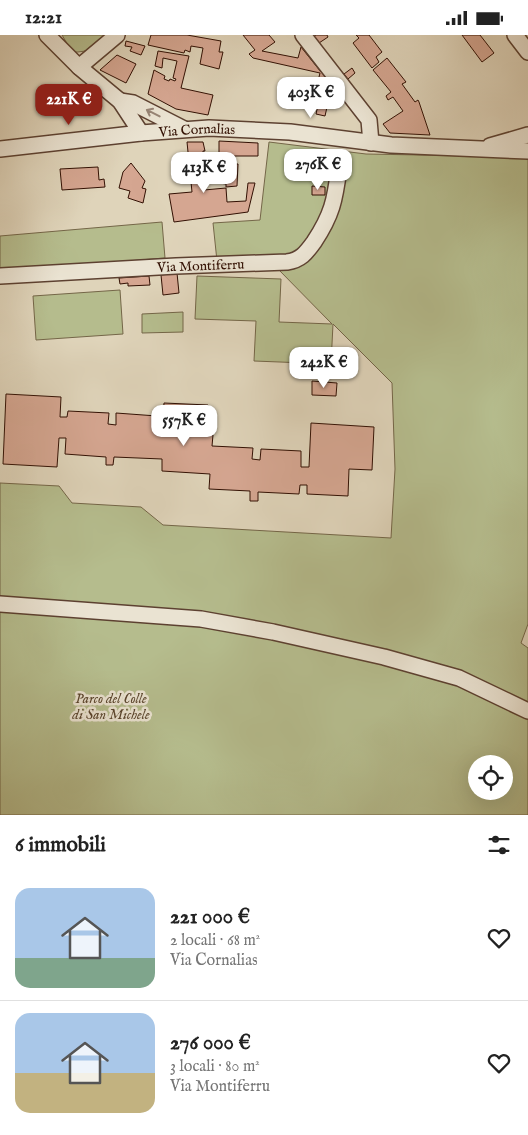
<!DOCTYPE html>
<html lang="it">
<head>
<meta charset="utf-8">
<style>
  :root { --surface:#fff; --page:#f6f6f6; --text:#222; --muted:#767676; --line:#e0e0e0; --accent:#8f2418 }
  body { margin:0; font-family:"IM FELL English",serif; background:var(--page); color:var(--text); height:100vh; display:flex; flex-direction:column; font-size:19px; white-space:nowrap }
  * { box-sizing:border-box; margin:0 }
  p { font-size:16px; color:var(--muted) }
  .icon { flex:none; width:28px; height:28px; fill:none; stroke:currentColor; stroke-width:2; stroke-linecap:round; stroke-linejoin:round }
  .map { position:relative; height:780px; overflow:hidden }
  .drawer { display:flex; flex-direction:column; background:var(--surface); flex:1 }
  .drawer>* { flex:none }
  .fabs { position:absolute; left:468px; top:720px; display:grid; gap:10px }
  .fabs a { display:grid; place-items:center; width:45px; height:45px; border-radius:50%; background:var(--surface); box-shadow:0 5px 20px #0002; font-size:25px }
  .price { position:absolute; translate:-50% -42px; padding:0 11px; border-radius:10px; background:#fff; color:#222; font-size:16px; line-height:32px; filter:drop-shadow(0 1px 2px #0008) }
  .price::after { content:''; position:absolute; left:50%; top:30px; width:15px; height:11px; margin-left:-8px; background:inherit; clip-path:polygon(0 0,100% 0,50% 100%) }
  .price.on { background:var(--accent); color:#fff }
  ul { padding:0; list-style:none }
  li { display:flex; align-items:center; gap:15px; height:125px; padding:0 15px }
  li+li { border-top:1px solid var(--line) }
  li span { display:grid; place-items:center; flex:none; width:140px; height:100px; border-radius:15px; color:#555 }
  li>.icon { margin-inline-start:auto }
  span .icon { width:60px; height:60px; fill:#fffc; stroke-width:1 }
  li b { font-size:21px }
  h2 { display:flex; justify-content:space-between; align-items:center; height:60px; padding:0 15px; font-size:21px }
  .status { display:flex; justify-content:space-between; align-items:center; height:35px; padding:0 25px; background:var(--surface); direction:ltr }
  .status svg { height:14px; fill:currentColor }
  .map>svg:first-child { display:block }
</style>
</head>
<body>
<div class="status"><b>12:21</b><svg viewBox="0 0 49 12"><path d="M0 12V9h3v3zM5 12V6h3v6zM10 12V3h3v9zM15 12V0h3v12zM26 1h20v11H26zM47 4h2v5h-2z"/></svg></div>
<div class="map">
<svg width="528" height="780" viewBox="0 0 528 780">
  <rect width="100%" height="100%" fill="#dfd4ba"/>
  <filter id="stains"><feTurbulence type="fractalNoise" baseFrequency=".004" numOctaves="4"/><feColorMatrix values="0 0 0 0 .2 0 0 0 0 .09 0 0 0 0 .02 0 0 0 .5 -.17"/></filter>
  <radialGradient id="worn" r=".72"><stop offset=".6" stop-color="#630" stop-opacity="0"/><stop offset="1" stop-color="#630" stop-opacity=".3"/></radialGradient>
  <path fill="#b5bc8d" stroke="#746648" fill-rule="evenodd" d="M62,0H110C97,11 89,18 72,17Z
    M269,107L366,119L528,122V589L521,608L528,613V780H0V448L59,451L72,468L141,472L163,490L391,503L395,434L392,348L333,289L331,329L254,326L256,286L195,284L197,241L281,244L279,287L332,289L278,234L217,226L213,188L260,185ZM476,729H504V756H476Z
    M162,187L165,223L0,236V201Z
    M120,255L123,299L36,305L33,261Z
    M183,277V297L142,298V279Z"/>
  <path fill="#d5a691" stroke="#321003" d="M151,0H187L221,6L219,17H223L219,34L200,29L203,13L191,11L190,17L185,15L184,18L148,10Z
    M243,0H269L275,7L262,16L298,23L301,12L321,37L334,41L325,81L316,79L323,47L318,46L320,38L253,23L249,19L255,15Z
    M316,0H327L328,2L319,8L314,1Z
    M356,0H369L382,17L376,22L379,27L372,33L353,8L359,3Z
    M462,0H480L494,18L482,27Z
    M126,6L145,11L141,20L130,16L132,12L125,11Z
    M158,16L189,21L181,53L213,60L208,80L176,74L148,59L154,35L165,41L164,44L169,46L170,44L175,46L176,44L173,43L177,26L163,23L162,33L155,31Z
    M117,20L136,29L126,48L100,35Z
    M387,23L406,47L402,49L415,67L418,65L419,67L430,100L390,98L383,89L403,76L393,62L388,65L386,61L391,57L373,35Z
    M352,33L355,38L348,44L344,39Z
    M219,106L258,108V121H232L231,129H238L237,151L226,152V149L219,148Z
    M187,107H203L205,116H203L204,155L226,153L227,167L246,166L248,148H255L248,177L174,187L169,159L192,157Z
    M131,128L145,146L142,153L146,154L143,168L128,163L130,156L119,153L123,137Z
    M98,132L99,145L104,144L105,152L62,155L60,134Z
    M312,151L325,152V160H312Z
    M177,238L179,258L163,260L161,240Z
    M149,241L150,250L128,251V248L120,249L119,243Z
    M312,346L337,348L336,361L312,360Z
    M6,359L61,362L60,382H67L68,376L109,378L108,389L116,390V378L157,381V397H162L164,368L208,370L206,400H213L212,411L253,413L252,424L260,425L261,414L301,416V432H309L311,388L374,392L372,435L349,434L348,461L307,459V450H300L299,459L258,457V466H250V456L209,454L210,439L162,436V424L114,422L113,430H106V422L65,419L66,403H59L57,432L3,429Z"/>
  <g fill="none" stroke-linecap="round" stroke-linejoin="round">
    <defs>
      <g id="minor">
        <path d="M47,0L79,32L120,66L141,98"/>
        <path d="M303,0L369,85L371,108"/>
        <path d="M515,0L528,17"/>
        <path d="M79,32L117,0"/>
        <path d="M120,66L133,68L184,94"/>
        <path d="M490,111L528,100"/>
        <path id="s1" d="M0,114L141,98L209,93L290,97L391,110L528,116"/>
        <path id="s2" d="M0,241L176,231L287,227C301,225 306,218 314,207C332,180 335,165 339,133"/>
        <path d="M0,569L201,584L273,597L384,622L459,643L528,676"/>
      </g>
    </defs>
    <use href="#minor" stroke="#5d4131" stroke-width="18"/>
    <use href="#minor" stroke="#eae3d2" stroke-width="15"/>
  </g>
  <defs><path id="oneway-shaft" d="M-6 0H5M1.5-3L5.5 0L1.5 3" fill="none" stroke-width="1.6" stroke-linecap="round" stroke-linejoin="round" transform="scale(1.25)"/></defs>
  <use stroke="#978475" href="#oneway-shaft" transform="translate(153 78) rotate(-153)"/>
  <g text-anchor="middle" stroke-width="5" stroke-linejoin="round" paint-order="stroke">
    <g font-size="14" fill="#321003" stroke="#eae3d2">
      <text dy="5" stroke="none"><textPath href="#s1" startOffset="198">Via Cornalias</textPath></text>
      <text dy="5" stroke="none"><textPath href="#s2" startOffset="201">Via Montiferru</textPath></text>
    </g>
    <g font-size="14" font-style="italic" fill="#59442c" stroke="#eae3d2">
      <text x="111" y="668">Parco del Colle<tspan x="111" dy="16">di San Michele</tspan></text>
    </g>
  </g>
  <rect width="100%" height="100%" filter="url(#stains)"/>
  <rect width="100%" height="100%" fill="url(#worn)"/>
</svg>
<div class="fabs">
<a><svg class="icon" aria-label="locate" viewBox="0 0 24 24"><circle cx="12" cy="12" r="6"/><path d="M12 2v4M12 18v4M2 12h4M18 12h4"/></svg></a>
</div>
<b class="price" style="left:311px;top:84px">403K €</b>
<b class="price on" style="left:69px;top:91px">221K €</b>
<b class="price" style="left:318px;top:156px">276K €</b>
<b class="price" style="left:204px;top:159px">413K €</b>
<b class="price" style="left:324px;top:354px">242K €</b>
<b class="price" style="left:184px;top:412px">557K €</b>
</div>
<section class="drawer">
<h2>6 immobili<svg class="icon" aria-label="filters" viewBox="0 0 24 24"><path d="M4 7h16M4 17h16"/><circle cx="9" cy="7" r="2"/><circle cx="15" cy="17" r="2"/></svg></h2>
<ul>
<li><span style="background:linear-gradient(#a9c7e8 70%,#7fa58c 0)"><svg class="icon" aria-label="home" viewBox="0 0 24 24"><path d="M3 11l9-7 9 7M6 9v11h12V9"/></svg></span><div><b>221 000 €</b><p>2 locali · 68 m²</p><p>Via Cornalias</p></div><svg class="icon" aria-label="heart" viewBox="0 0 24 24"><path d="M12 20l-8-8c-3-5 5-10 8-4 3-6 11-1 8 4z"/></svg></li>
<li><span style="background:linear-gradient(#a9c7e8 60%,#c2b280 0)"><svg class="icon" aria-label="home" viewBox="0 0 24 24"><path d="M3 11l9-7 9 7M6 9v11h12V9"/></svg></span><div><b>276 000 €</b><p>3 locali · 80 m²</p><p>Via Montiferru</p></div><svg class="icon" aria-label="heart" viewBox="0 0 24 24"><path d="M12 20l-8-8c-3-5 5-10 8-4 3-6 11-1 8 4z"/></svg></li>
</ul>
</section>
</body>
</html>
